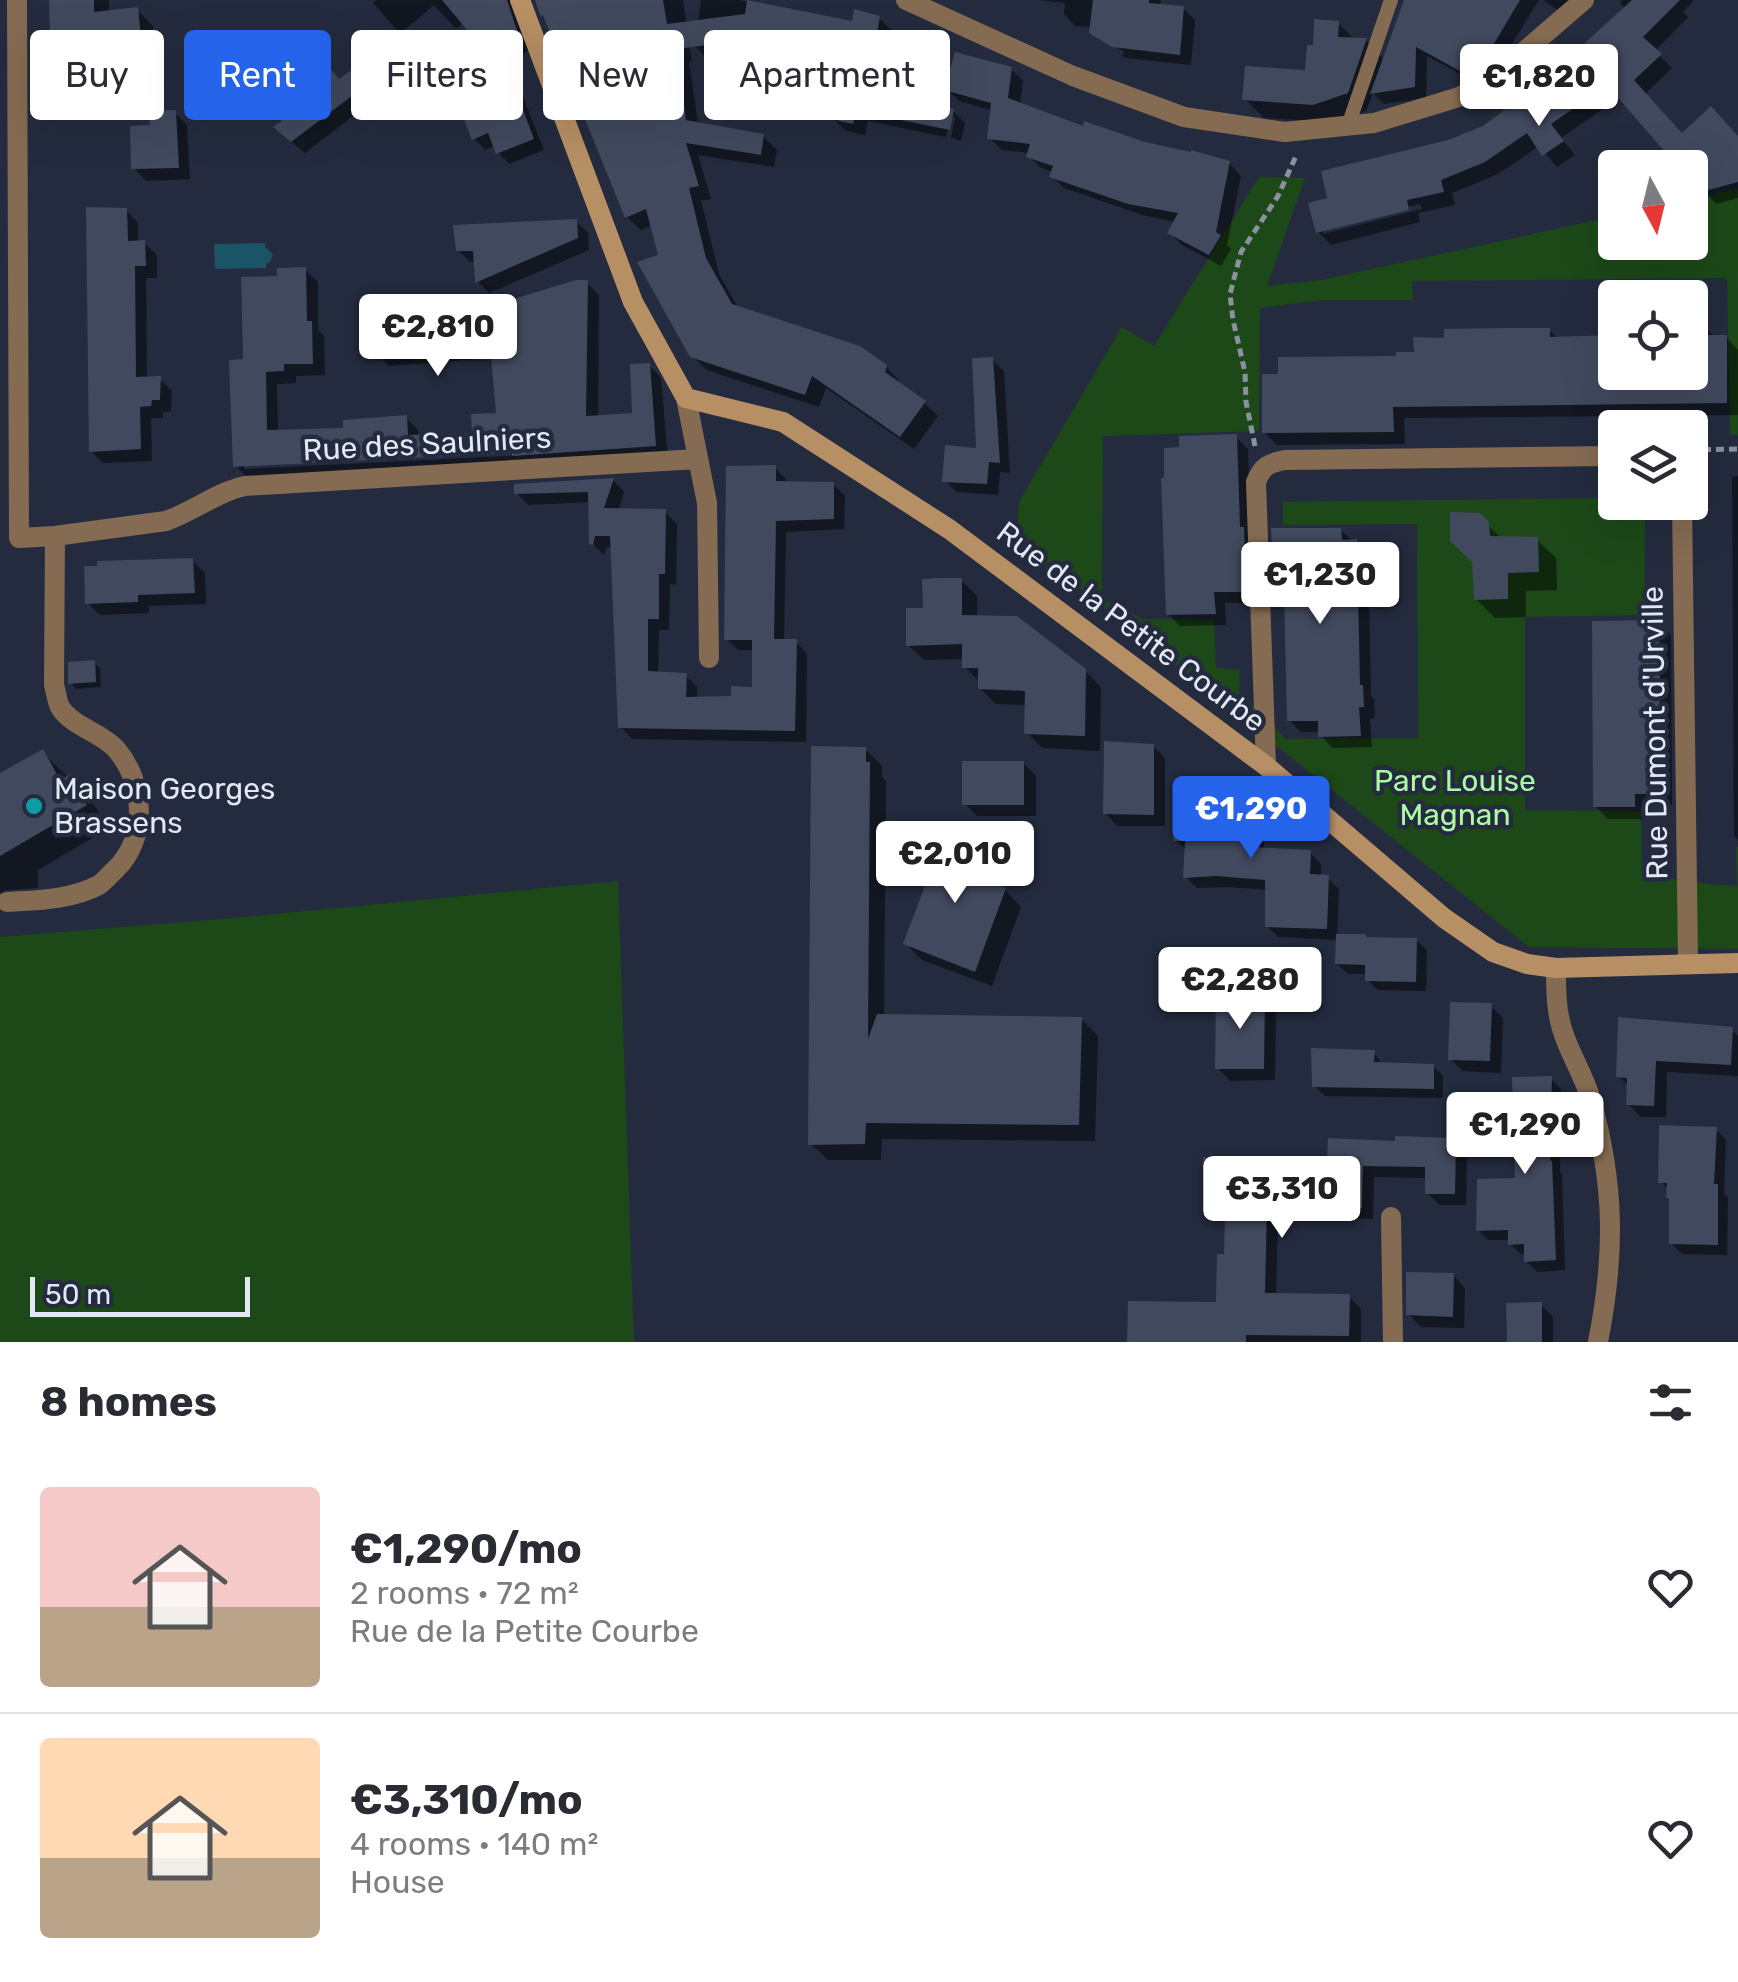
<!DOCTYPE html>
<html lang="en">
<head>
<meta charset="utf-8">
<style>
  :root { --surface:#fff; --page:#f2f2f3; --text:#2b2b33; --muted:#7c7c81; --line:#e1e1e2; --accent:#2563eb }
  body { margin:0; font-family:Rubik,sans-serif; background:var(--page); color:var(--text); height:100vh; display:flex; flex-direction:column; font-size:38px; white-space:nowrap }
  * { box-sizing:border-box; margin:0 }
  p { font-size:32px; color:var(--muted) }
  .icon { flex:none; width:55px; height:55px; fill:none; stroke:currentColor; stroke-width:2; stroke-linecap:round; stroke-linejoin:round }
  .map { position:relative; height:1342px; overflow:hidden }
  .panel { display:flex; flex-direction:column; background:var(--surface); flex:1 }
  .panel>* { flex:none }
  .top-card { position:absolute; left:30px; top:30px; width:1000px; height:90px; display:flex; gap:20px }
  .needle { width:65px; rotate:173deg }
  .controls { position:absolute; left:1598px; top:150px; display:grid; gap:20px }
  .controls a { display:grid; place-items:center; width:110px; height:110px; border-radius:10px; background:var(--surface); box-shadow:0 10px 40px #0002; font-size:50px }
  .scale { position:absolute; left:30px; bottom:25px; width:220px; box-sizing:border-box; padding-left:10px; border:5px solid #e3e8f5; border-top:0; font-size:28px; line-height:35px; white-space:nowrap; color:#e3e8f5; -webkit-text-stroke:8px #242b3e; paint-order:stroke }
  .price { position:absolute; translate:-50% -85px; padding:0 22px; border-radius:10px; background:#fff; color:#222; font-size:32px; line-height:65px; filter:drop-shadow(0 2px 5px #0008) }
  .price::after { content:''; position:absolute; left:50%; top:60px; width:30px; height:22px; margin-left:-15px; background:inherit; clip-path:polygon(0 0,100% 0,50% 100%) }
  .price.active { background:var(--accent); color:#fff }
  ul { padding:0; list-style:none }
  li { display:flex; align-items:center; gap:30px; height:250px; padding:0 40px }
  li+li { border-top:2px solid var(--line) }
  li span { display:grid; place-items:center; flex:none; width:280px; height:200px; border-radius:10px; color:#555 }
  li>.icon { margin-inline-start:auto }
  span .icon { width:120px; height:120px; fill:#fffc; stroke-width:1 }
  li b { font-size:42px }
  h2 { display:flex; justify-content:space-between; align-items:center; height:120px; padding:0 40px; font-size:42px }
  .pill { padding:0 35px; border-radius:10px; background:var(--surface); box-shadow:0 10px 40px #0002; font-size:35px; line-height:90px }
  .pill.active { background:var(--accent); color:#fff }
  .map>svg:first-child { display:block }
</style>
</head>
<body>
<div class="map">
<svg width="1738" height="1342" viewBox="0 0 1738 1342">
  <rect width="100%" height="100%" fill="#242b3e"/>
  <path fill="#1d4919" d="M1259,177L1305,178L1267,286L1322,280L1615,216V242H1690V200L1738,189V435H1730L1727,278L1412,281L1413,300H1323L1260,308L1259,431L1103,436L1102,598L1142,619L1214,620L1216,668L1240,670L1239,691L1285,739L1418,738L1417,524L1283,525V502L1615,498V502L1645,503L1644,615L1525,617V810L1641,811L1642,876C1674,877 1705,886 1737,886L1736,847H1738V949L1529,947L1016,538L1019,502L1122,327L1154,346Z
    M618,881L634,1342H0V937L234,918Z"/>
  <path fill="#1b5367" d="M265,243V247L273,254L270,262L266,264V268L215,269L214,244Z"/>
  <path fill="#0007" fill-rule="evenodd" d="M52,0H109V13L137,10L153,26L157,64L121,67V87H102L86,71V54L68,55L52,39Z
    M377,0H530V49L510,64L544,150L509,164L498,152L495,146L485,150L474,138L497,60L464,22L456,29L434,5L400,34L373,3Z
    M534,0H683L692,61L689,62L698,124L763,136L777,150L774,167L698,155L711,199L701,201L719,274L738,308L885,366L899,381L898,384L924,403L938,416L914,449L826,388L819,407L707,370L692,356L653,225L641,230L627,217L548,20L543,16L538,1Z
    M701,0H739L854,24L879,18L891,30L880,95L953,111L965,123L961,141L951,138L955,117H950L946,137L868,121L865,135L846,131L834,119L843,74L774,59L771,73L752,69L740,57V53L706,58L695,46Z
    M1038,0H1161L1160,6L1183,8L1195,20L1191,65L1126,58L1122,56L1124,52L1101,37V41L1092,32V27L1075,26L1064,14L1065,3Z
    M1407,0H1539L1497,68L1473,81L1427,56L1426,98L1384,104L1373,93L1366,111L1333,122L1264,118L1245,99L1307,72L1315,48L1338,23L1355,40H1366L1385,60Z
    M1543,0H1584L1568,17Z
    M1622,0H1694L1683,12L1688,17L1655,51L1672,68L1645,94L1683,136L1738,138V198L1716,204L1690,176V168L1620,97L1561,138L1575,155L1557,167L1539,146L1498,174L1452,193L1455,205L1418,213L1420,222L1331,245L1318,232L1330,200L1449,142L1484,128L1583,54L1626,9L1620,3ZM1420,204L1422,209L1323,234V229Z
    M1011,69L1023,81L1020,105L1084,129L1229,163L1241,176L1227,245L1231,249L1221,266L1182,245L1170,233L1176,222L1142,215L1064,188L1052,176L1054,172L1041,168L1029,156L1030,153L1002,150L990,138L993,111L959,101L947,89Z
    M352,73L375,99L305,153L288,139L340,81Z
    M175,113L187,125L190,179L146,181L134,168L152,127Z
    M126,210L138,223V243H144L157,255V278H146L147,379H160L172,391L171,411L163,412V418H151L152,461L103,463L91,451Z
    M576,221L588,233L589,250L489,293L477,281L476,262H470L458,250Z
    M305,270L318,282V330L324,336L325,375L296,376V383L277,384L278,432L346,431L406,418L418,430L419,438L475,435L499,416L494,358L389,366L377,353L406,319L481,303L488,310L587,283L599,295L598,418L634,415L649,365L661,378L668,458L248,479L236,466L246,361L280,278ZM524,450V455L244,469V464Z
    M1664,283H1685L1697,295L1696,329H1707L1716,338L1726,337L1738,350V415L1404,418L1405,444L1277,445L1264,432L1398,358L1416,354L1447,340L1549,330L1558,339L1602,338V330H1615V372H1690V298H1664Z
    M992,360L1004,371L1010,473L1000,472L998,495L957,492L945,481L979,450Z
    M1236,437L1248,449L1251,538L1257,603H1225L1226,625L1180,626L1168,614Z
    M775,468L786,479V484H833L845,496L844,529L786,532L784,642H796L807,654L806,742L632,739L621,727L613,547H607L604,555L592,543L590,502L528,505L517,493L613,480L624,492L618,511L665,512L677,524L676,585L670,584L669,630H659L658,674L685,675L697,687V699H733L755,689V650H738L726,638Z
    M1738,476V840L1734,836L1732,477Z
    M1479,516L1502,539L1537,540L1556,558L1557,590L1526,591V617L1495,618L1476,599L1474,562Z
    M1340,530L1368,554L1371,601H1369L1371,696L1374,699L1375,718L1370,719L1372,747L1333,748L1321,736V732H1301L1289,720L1286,601L1276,591Z
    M192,561L205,573L206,604L149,606V613L100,615L88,603Z
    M961,580L977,596V618L1085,671L1101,687L1100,751L1042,748L1027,732V705L996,704L980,688V682L965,667V659L924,660L908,645L925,610Z
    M1658,622L1671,635L1672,805H1646V819H1608L1595,806Z
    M94,663L100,668L101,687L76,689L71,683Z
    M1153,746L1165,758V826H1117L1105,813Z
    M865,749L882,766V777L886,781L884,1016L1081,1019L1098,1036L1095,1141L882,1139L881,1160H828L811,1144Z
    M42,752L92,801L108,829L38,870V888L6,890L0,893V776Z
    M1023,763L1036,776V816H977L965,804Z
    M1253,804L1264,815V850L1310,853L1321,864V877L1327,878L1339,889L1337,936L1416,940L1427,950L1426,991L1378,990L1367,980V974H1348L1337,964L1338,940L1278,937L1267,926L1268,890L1228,887L1197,888L1186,877L1187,851L1176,840Z
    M972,828L989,844L980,880L1005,890L1021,907L992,986L922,960L905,943Z
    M1249,996L1253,1000H1264L1276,1013L1275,1080L1230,1081L1218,1068Z
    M1490,1005L1503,1018L1501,1073L1463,1071L1450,1059Z
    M1732,1030L1738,1036V1076L1667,1072L1666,1117H1641L1628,1104L1629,1087L1619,1076Z
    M1374,1053L1383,1065L1433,1066L1443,1076V1098L1325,1096L1315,1086Z
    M1551,1079L1561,1089L1560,1172L1562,1174L1565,1270L1537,1272L1526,1261V1254H1521L1510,1244V1240H1488L1478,1230L1517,1180Z
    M1716,1129L1726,1140L1724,1194L1728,1197L1727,1255L1682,1254L1671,1243L1669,1190L1661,1182Z
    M1455,1140L1467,1153L1466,1205H1440L1427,1193L1428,1178L1374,1177L1373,1219L1278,1217L1276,1296L1349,1297L1361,1309V1342H1131L1218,1305L1226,1257L1228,1193H1217L1205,1180L1330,1163L1397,1143Z
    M1453,1275L1465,1288L1464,1328L1421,1327L1409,1314Z
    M1541,1305L1553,1317V1342H1510Z"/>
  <path fill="#41495e" d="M49,0H94V12L138,7L142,48L106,52L105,72H83L84,38L50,40Z
    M442,0H507L518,34L489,56Z
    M535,0H663L667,24L745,14L747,0L852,21L854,9L880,16L868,90L954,109L950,130L857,111L853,124L831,119L842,66L763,49L759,62L737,57L740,41L676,49L686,120L764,134L761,155L686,143L699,186L689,188L706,258L732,304L860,346L887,365L885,372L926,401L900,437L812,376L805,395L690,357L637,262L658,255L646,209L625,218L543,15L541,17Z
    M1093,0H1149V3L1184,6L1180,55L1112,47L1089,33Z
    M1404,0H1520L1486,57L1481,60L1460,71L1416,47L1415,87L1370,94Z
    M1632,0H1680L1643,37L1662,54L1634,80L1682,133L1711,106L1738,136V182L1701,192L1690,180V168H1679L1607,85L1551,124L1564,141L1542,156L1527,133L1485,162L1441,180L1444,192L1407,200L1409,210L1316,233L1308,203L1327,198L1321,171L1448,140L1483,126L1579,54L1576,51Z
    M1314,19L1339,21L1338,37L1367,38L1348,93L1313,105L1242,100L1245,66L1305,70L1307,45H1313Z
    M317,52L339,79L353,69L365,86L291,142L273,127L306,103L286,80Z
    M955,52L1012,67L1008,98L1083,126L1084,121L1145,142L1191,152V150L1230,161L1216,232L1221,235L1209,255L1167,233L1178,213L1128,204L1049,177L1053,166L1026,157L1030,144L987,139L991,103L944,90Z
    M502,53L534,139L496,154L488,133L472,140L461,112L468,106L456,90Z
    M176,110L179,168L131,169L130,126L150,125L149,111Z
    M86,207L127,208L128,241L145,240L146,266H135L136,377L161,376L160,400H152L151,406L140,407L141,449L89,452Z
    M577,219L578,238L475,283L473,251H456L453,225Z
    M306,267L307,321H312L313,364H284V371L266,372L267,430L343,428V420L407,415L408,435L472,433L471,414L496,413L490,346L375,354L373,319L404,317L403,308L420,307V304L482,300L484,308L576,280H588L586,416L632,413L630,364L650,363L656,446L512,456V453L233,467L229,360L243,359L241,277L277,276V268Z
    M1506,328H1550V337L1615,335V372H1690V335H1727V403L1393,407L1394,432L1262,433V374H1278V357L1396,356V352H1414L1413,337L1444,338V329Z
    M993,357L1000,463L989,462L987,484L942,482L945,445L976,448L972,358Z
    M1237,434L1240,527H1244L1246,592H1214L1216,614L1166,615L1161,478H1164V448L1179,447V436Z
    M776,465V481L834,482V519L776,521L774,639H797L795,731L618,728L610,536H595L593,545L589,544L588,492L514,494V484L614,478L604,508L666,509L665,574H659V619H648V671L687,673L686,697L731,696V686L752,687V640H724L726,466Z
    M1450,512L1480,513L1489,522L1490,536L1538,537L1539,572L1508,573V599L1474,600L1472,562L1450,541Z
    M1271,528H1341L1342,540L1357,539L1360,590H1358L1360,685H1363L1364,707H1359L1361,736L1318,737V721H1287L1284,592H1274Z
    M193,558L195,593L138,595V602L85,604L84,566H97V561Z
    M940,578H962V615L1017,616L1086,669L1085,736L1024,734L1025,691L978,689V668H962V644L906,646V608H923L922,579Z
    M1659,620L1661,794H1635V807H1593L1592,621Z
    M95,660L96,682L68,684V662Z
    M1104,741L1154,744V815L1103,814Z
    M811,746L866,747V762H870L868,1039L877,1014L1082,1017L1079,1125L866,1123L865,1144L808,1145Z
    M43,749L60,780L70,774L87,805L0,856V773Z
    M962,761H1024V805H962Z
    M1174,799L1254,801L1253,847L1311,850L1310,874L1329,875L1327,929L1265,927V880L1216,876L1183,878L1185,841H1173Z
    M949,822L973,826L963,871L1006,888L975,972L903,944Z
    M1336,934H1366V937L1417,938L1416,982L1365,981V965L1335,964Z
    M1216,993H1250V998H1265L1264,1069H1215Z
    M1450,1002L1492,1003L1490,1061L1448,1060Z
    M1618,1017L1733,1027L1731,1065L1656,1061L1654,1106L1626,1105L1627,1078L1616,1077Z
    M1311,1048L1375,1050L1374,1062L1434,1064V1089L1312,1087Z
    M1552,1076L1550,1160L1552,1161L1556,1260L1524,1262V1244L1508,1245V1230L1476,1231L1477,1179L1515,1178L1512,1077Z
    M1659,1125L1717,1127L1714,1184H1718V1245L1669,1244V1198H1666L1667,1183H1658Z
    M1395,1136L1456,1138L1455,1194H1425V1167L1363,1166L1362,1208L1267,1206L1265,1293L1350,1294L1349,1336L1246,1335V1342H1127L1128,1301L1216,1302L1217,1254H1224L1226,1182L1203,1181V1157L1327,1160L1328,1138L1395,1141Z
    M1406,1272L1454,1273L1453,1317L1406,1315Z
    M1542,1302V1342H1507L1506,1303Z"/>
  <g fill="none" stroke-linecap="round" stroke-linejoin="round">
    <path stroke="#8b91a1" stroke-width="5" stroke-dasharray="8 5" stroke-linecap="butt" d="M1255,446L1246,402L1245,372L1233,320L1230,294L1241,252L1278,196L1296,156
      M1690,450L1738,449"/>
    <path stroke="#856b52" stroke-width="14" d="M1348,126L1391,0"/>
    <path stroke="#856b52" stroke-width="20" d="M906,0L1073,76L1184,117L1285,132L1374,123L1459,97L1491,80L1584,0
      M686,398L707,503L709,658
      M1682,502L1688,963
      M55,536L166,521C194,511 217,492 245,486L698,459
      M1266,766L1256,482C1262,466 1269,463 1285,460L1615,456
      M7,902C38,900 70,900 99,885C105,881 110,874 116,869C148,837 145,783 116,749C101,732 72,727 60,707C57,702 56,691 54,685L55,536L19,538L17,0
      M1556,968C1556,988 1556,1010 1562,1029C1569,1053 1584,1075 1591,1100C1615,1185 1615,1256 1598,1342
      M1391,1217L1393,1342"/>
    <path stroke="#b78f65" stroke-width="20" d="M520,0L633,302L686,398L783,422L949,529L1266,766L1444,918L1493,952L1527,964L1556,968L1738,963"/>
  </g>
  <circle fill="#0f9aa8" stroke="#242b3e" stroke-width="4" cx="34" cy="806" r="10"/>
  <g text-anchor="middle" stroke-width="9" stroke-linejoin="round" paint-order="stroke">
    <g font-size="30" fill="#e3e8f5" stroke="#242b3e">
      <text transform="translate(427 444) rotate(-3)" y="10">Rue des Saulniers</text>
      <text transform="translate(1131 627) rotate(37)" y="10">Rue de la Petite Courbe</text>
      <text transform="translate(1655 733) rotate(-91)" y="10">Rue Dumont d'Urville</text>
    </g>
    <g font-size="30" fill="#acfba3" stroke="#242b3e">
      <text x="1455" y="791">Parc Louise<tspan x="1455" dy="34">Magnan</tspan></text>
    </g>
    <g font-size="30" fill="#e3e8f5" stroke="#242b3e" text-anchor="start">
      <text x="54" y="799">Maison Georges<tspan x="54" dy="34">Brassens</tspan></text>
    </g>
  </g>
</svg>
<div class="controls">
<a><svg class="needle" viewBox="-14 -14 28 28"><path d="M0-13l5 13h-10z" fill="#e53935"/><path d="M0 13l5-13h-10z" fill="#7c7c81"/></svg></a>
<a><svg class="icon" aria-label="locate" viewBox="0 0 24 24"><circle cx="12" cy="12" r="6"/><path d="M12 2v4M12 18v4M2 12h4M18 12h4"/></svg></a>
<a><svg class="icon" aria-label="layers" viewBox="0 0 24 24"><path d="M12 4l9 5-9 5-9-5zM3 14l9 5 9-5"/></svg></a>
</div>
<div class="scale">50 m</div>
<b class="price" style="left:1539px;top:129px">€1,820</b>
<b class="price" style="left:438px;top:379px">€2,810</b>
<b class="price" style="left:1320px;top:627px">€1,230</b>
<b class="price active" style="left:1251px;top:861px">€1,290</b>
<b class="price" style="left:955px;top:906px">€2,010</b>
<b class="price" style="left:1240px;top:1032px">€2,280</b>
<b class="price" style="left:1525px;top:1177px">€1,290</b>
<b class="price" style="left:1282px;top:1241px">€3,310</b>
<div class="top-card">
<a class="pill">Buy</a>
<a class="pill active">Rent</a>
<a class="pill">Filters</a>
<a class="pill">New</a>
<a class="pill">Apartment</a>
</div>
</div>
<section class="panel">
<h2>8 homes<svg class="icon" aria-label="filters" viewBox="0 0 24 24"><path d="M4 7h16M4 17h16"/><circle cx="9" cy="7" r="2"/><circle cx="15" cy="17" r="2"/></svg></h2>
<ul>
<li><span style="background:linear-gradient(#f6c9c9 60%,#b9a48a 0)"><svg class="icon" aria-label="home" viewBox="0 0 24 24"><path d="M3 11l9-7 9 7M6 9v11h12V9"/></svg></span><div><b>€1,290/mo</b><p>2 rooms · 72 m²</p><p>Rue de la Petite Courbe</p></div><svg class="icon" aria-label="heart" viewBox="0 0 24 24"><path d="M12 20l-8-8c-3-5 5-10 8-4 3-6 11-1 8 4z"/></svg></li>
<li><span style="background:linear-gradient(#ffd9b3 60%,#b9a48a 0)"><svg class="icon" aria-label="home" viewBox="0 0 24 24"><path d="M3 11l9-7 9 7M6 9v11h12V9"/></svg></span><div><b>€3,310/mo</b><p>4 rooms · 140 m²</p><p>House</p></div><svg class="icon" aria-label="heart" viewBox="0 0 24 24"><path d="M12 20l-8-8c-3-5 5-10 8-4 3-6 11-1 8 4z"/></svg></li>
</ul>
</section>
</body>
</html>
